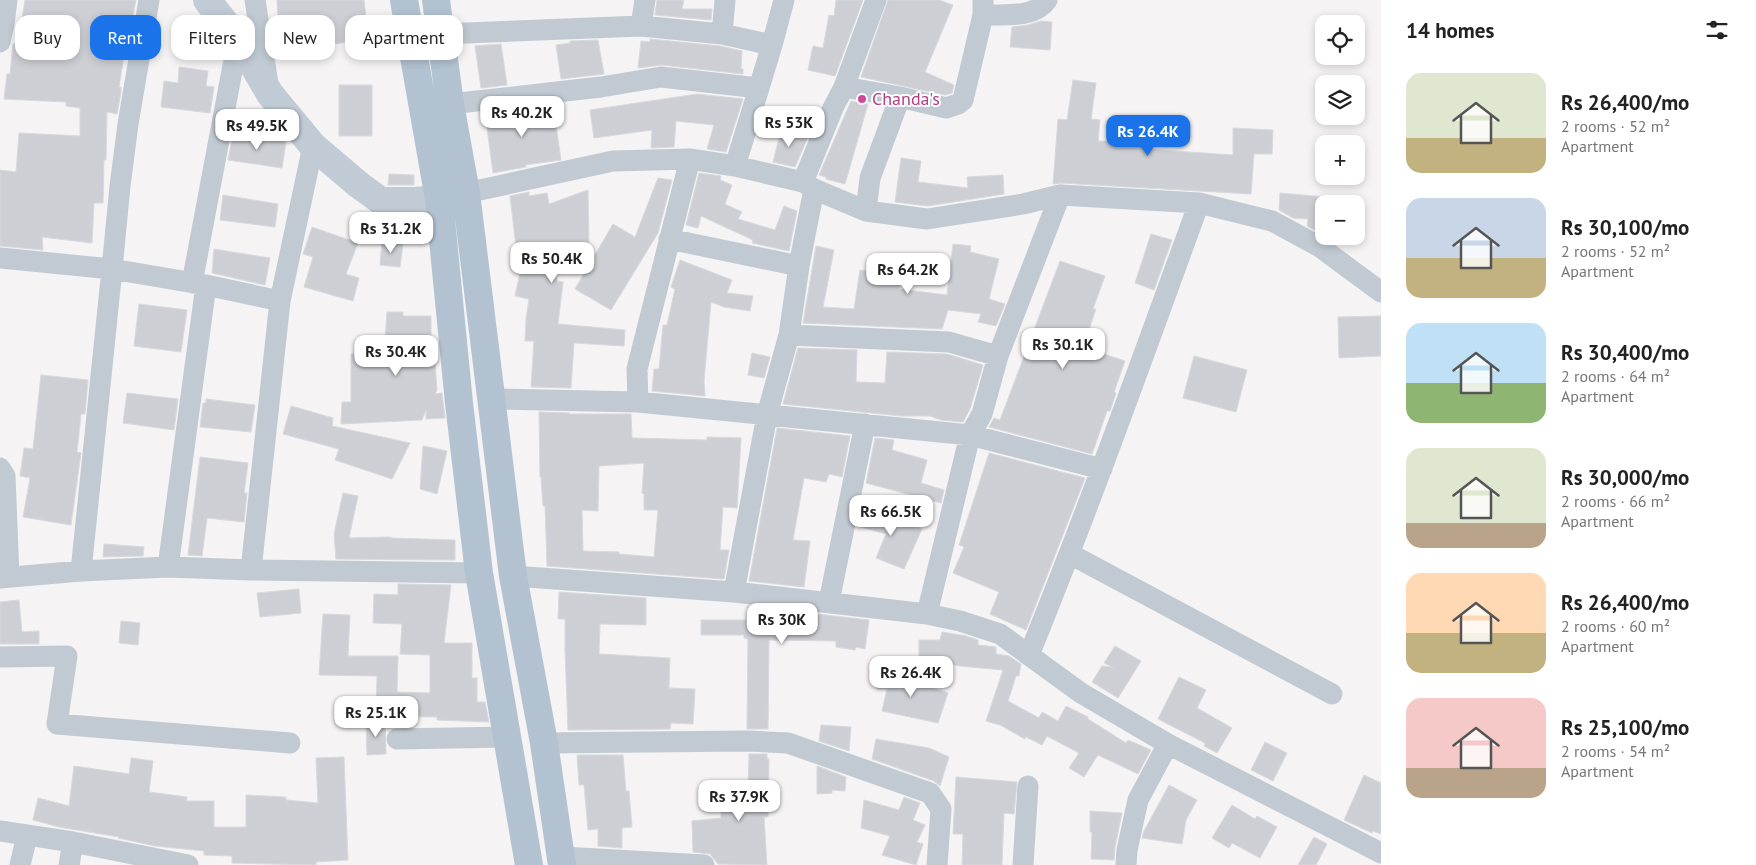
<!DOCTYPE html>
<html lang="en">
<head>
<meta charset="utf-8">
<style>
  :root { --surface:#fff; --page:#f6f6f6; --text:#222; --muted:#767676; --accent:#1a73e8 }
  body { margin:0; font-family:"PT Sans",sans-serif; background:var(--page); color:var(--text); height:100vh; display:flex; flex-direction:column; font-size:19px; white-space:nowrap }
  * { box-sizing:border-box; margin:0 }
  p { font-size:16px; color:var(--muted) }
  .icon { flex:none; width:28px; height:28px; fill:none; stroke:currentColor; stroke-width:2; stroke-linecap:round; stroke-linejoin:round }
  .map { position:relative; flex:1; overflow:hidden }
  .details { display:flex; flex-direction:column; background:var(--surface); width:375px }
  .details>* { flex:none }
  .guide { position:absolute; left:15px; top:15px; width:475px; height:45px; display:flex; gap:10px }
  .tools { position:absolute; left:1315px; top:15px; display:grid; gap:10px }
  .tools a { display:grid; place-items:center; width:50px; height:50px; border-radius:10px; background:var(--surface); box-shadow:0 2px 8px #0003; font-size:25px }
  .price { position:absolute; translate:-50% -42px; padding:0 11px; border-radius:10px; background:#fff; color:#222; font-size:16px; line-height:32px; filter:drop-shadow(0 1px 2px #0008) }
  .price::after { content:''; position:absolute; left:50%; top:30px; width:15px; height:11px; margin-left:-8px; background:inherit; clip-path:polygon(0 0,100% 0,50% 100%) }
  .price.selected { background:var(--accent); color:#fff }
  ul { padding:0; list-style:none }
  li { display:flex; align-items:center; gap:15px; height:125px; padding:0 25px }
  li span { display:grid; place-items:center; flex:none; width:140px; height:100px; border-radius:15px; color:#555 }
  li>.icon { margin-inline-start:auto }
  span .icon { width:60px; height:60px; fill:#fffc; stroke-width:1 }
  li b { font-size:21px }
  h2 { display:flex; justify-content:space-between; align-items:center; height:60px; padding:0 25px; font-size:21px }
  .tag { padding:0 18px; border-radius:15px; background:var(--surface); box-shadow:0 2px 8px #0003; font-size:18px; line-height:45px }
  .tag.selected { background:var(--accent); color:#fff }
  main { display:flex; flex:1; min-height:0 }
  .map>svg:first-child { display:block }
</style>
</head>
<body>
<main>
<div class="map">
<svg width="1381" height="865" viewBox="0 0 1381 865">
  <rect width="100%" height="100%" fill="#f5f3f3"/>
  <path fill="#cdcfd5" stroke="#d7d9de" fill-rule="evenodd" d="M25,0H136L131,25H127L121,56H124L119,87H121V92L117,114L107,112L106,160H104L103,203H94L92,243L42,237L43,250L0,246V170L16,172L19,133L80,136V108L66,106V102L4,99L7,74H10L13,44H18Z
    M277,0H364L369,40L331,44L332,53L280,55Z
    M657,0H684L682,9H712L711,20L655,15Z
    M836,0H863L835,76L808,70L813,46L823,48L829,15L834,16Z
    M888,0H939L953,5L925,72L954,85L952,93L945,95L861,77Z
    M1041,21L1052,22L1050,50L1010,47L1012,27L1028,25Z
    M650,39L720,46L742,51L741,69H743V74L662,65L638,68L641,41L650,42Z
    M598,40L604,74L561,79L556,45L570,43V41Z
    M501,44L507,85L481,88L475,46Z
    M179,67L208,71L206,86L214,87L210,113L161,107L164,81L178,83Z
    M1073,80L1096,83L1091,119L1100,120L1098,141L1145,143V149L1233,155V128L1273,130L1272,154H1254L1251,194L1061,183L1053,184L1058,119L1067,120Z
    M339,85H372V136H339Z
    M697,94L743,99L726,152L707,149L714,125L676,121L674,147L651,148L652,130L594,138L590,110Z
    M851,101L868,104L845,184L826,179V177L819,175Z
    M553,105L561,160L525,165L526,167L493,173L485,113Z
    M781,130L808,137L795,167L773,162Z
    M233,134L286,142L282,168L228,160Z
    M901,158L921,161L918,182L968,188L967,177L1003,175L1004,194L928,206L895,202Z
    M699,173L721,176L720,180L732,185L725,204L742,212L738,219L775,230L784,206L797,211L789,251L752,243L753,240L701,216L698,228L686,225Z
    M389,174L414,175V185H388Z
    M658,178L672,180L658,233L611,310L575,289L613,224L635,237Z
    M588,190L589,248L554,241L555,250H552L557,281L563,282L558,324L625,330L624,346L574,343L571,388L531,387L534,341H525L526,319L529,299L515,296L524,254L517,255L510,196L529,192V196L547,193L549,204Z
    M1280,193L1324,197V235L1307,226L1308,219L1293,218L1279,210Z
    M223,195L278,204L275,227L220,220Z
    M312,227L358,243L346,274L359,278L353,301L304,287L313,257L303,254Z
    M1151,234L1172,240L1154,290L1135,283Z
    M382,241L403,243L400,267L380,265Z
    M953,244L971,246L970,252L999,259L989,299L1005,304L996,326L978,322L981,314L948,310L942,329L803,323L816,246L834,250L823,307L854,309L860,270L901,276L899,289L947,295Z
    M214,249L270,258L265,285L212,273Z
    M680,260L732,280L727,293L753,296L750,311L724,307L711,302L704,381L705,396L652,391L654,369H659L663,325H667L675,289L671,287Z
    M1060,261L1105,276L1093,309H1096L1083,347L1125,361L1114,392L1116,393L1110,411H1107L1092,454L989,427L994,418L1000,420Z
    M139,304L187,310L181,352L134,346Z
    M387,312H403V316H431V348H434L437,390L435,394L442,393L445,418L426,419V410L422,420L341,424L342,402H351V354H384Z
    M1381,316V356L1339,358L1338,317Z
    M798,348L857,350L856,382L885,383L887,352L947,354L983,365L970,409L963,422L941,420L930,416H901L783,404Z
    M752,353L770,357L764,378L748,375Z
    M1194,356L1247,370L1236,412L1183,398Z
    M41,375L88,380L85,414H81L77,452L81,453L71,525L23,517L30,478L20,476L24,448L33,449Z
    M127,393L178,399L174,430L123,423Z
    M206,399L255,405L251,432L200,427L203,403H206Z
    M291,406L333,418L332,426L410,443L392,479L335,460L339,449L283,434Z
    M539,412L569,413V414H631L632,438L707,440V437L741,438L737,508L723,507L720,550H729L724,579L547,566L545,506H543L541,477H540ZM644,463L642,493L644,494V510H658L654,557L619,554V552L583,551L582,510L598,511L599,466Z
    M777,428L850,436L842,477L829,474L826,482L804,478L793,540L810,541L804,587L749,581Z
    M875,438L894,440L892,450L927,460L921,483L944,490L941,503L866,483Z
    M423,446L447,451L437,494L420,489Z
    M989,453L1085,478L1026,630L990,614L999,592L953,573L964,547L959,545Z
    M200,457L248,463L244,493H247L244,522L207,518L202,556L188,555Z
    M343,493L358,496L349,538L391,537V538L455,540V560L336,559L334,534Z
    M861,507L922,529L904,569L876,558L886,534L857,526Z
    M104,544L144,547L143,556L103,557Z
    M398,584L451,585L444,643H472V678H477V702H485L489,722L437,720V717L376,716L377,676L319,675L323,614L350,615L348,656H398L397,692L430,693V655L400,654L402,624L373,623L374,594L398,595Z
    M299,589L301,613L260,617L257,593Z
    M559,592L646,598V625L600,624L599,654L670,658L669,688L695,689L693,724L671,723L670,729L568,730L565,650V619H558Z
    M19,600L22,632L39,631V644H0V602Z
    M748,606L869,620L865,649L856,647L855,650L836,647V641L769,640L768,729H747L748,639L744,638V635H701V620H746Z
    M121,621L140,623L138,645L119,643Z
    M942,632L966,636L978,640V645L996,647V654L1009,656L1021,664L1019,676H1016L1008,701L1039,718L1042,712L1058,721L1066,706L1088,717V719L1126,743L1128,740L1151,750L1138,774L1098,755L1084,777L1069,768L1079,753L1047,736L1042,745L1026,737L1025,739L1000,725L986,721L1003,670L960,666L919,658V640H940Z
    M1115,646L1141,661L1118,698L1092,682L1102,666L1113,667L1104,663Z
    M878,669L948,693L938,723L882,711L887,689H877Z
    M1179,677L1206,690L1197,708L1232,728L1217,753L1204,746L1205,743L1158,719Z
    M366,721H385L386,754L367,755Z
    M821,725L851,727L849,751L819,741Z
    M876,739L929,748L949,757L940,786L934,781L872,759Z
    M1265,742L1287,753L1273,781L1251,770Z
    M749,754H767V759H769L768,817H764L767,865L718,864L710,854L693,852L692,821L721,818V794H748Z
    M577,755H623L626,791H629L632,827L622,828V848L598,846V829L588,830L584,785H579Z
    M344,757L348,860L316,862V865L232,863V856L204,855V851L155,846L118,838L119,837L59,827L33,820L38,798L69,806L74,766L129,774L131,758L153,761L149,792L187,797L186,801H214V827H246V795L286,797V800L318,803L316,758Z
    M817,766L846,777L845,791L832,790V793L817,794Z
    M1364,775L1381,783V834L1373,831L1372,833L1344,820Z
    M956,777L1017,782L1014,814L1004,813L1002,865H962L963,834H953Z
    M1169,785L1197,800L1186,820L1182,844L1142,838L1144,831Z
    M904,797L920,803L913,820L925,825L917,842L923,844L916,865L882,855L890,836L861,828L864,800L899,810Z
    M1232,805L1255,819L1257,816L1277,827L1260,858L1232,843L1229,848L1212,838Z
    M1090,811L1122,813L1115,847L1114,860L1091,859L1092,832H1090Z
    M1314,837L1327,844L1316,865H1298Z"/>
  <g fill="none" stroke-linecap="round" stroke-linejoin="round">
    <path stroke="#c1cad2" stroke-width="21" d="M255,0L268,84
      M983,15C1003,14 1034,19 1047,0
      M641,26L645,0
      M440,34L641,26L722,34L772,45
      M722,34L725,0
      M0,42L4,24L7,0
      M844,87L900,97L946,108L958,104L963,100L983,15V0
      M759,88L772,45L784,0
      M450,104L601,87L661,77L759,88L735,166
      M803,182L833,108L844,87L876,0
      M466,193L613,161L690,159L735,166L803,182L814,189L866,211L927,219L1023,204L1060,195L1199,203L1272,221L1320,247L1381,292
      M866,211L870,178L900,97
      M669,239L799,266
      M0,258L112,269L120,186L128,124L149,0
      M192,283L238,39
      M789,335L949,342L998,356
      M492,399L638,402L970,435L1102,469
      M638,402L637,369L690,159
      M0,468L5,476L9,577
      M1070,554L1332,694
      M168,567L206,285L280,301
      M251,570L479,573
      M81,571L112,269L206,285
      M513,576L734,592L927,614L960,621L1000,634L1081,693L1168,744
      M0,578L81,571L168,567L251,570L280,301L313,146
      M734,592L767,415L789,335L799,266L814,189
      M829,602L865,424
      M927,614L970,435L982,414L998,356L1060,195
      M1029,655C1090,505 1144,354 1199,203
      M0,657L67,656L57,724L290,743
      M397,739L508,737
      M544,743L748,741L788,743L930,793L941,809L937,865
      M0,831L73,842L188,865
      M562,857L704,865
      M20,865L27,836
      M69,865L73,842
      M1023,865L1028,786
      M1126,865L1127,850L1138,800L1168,744L1381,853"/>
    <path stroke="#c1cbd6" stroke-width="28" d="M207,0L238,39L270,94L313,146L359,185L381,201H415L439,199"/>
    <path stroke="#b3c2d1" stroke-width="28" d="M404,0L439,199L459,403L479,573L529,865
      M436,0L450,104L466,193L513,576L544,743L562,865"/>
  </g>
  <circle fill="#d1479c" stroke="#fff" stroke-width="2" cx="862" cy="99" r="5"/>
  <g text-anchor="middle" stroke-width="4" stroke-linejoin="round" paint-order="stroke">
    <g font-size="18" fill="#b23c85" stroke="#fff" text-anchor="start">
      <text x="872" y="105">Chanda's</text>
    </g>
  </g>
</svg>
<div class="tools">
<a><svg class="icon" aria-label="locate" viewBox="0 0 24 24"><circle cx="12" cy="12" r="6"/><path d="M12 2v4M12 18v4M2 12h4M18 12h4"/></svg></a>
<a><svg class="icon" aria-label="layers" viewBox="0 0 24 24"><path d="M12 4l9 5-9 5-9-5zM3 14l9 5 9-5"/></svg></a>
<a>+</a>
<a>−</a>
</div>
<b class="price" style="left:522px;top:138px">Rs 40.2K</b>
<b class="price" style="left:789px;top:148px">Rs 53K</b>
<b class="price" style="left:257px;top:151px">Rs 49.5K</b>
<b class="price selected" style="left:1148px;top:157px">Rs 26.4K</b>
<b class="price" style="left:391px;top:254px">Rs 31.2K</b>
<b class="price" style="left:552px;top:284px">Rs 50.4K</b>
<b class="price" style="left:908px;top:295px">Rs 64.2K</b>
<b class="price" style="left:1063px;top:370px">Rs 30.1K</b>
<b class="price" style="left:396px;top:377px">Rs 30.4K</b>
<b class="price" style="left:891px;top:537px">Rs 66.5K</b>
<b class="price" style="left:782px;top:645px">Rs 30K</b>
<b class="price" style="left:911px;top:698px">Rs 26.4K</b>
<b class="price" style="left:376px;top:738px">Rs 25.1K</b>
<b class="price" style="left:739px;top:822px">Rs 37.9K</b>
<div class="guide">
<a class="tag">Buy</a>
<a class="tag selected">Rent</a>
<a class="tag">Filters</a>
<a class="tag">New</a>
<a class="tag">Apartment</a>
</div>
</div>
<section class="details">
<h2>14 homes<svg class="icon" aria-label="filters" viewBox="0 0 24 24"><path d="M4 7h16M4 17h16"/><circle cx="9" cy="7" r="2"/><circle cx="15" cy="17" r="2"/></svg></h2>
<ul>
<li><span style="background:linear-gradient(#dfe7d0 65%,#c2b280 0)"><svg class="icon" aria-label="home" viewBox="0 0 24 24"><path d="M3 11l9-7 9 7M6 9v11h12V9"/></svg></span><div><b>Rs 26,400/mo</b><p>2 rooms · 52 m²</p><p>Apartment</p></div></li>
<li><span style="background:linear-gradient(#c9d6e8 60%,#c2b280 0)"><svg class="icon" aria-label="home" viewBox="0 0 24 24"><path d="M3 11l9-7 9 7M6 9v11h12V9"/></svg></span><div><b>Rs 30,100/mo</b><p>2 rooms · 52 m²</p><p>Apartment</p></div></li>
<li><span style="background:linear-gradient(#bfe0f5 60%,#8fb573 0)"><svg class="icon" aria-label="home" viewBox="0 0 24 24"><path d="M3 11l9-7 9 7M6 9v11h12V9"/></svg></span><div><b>Rs 30,400/mo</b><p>2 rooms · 64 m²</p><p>Apartment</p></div></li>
<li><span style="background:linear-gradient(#dfe7d0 75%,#b9a48a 0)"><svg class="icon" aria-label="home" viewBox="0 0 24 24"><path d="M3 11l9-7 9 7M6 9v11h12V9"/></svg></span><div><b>Rs 30,000/mo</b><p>2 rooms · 66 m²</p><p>Apartment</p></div></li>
<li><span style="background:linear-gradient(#ffd9b3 60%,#c2b280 0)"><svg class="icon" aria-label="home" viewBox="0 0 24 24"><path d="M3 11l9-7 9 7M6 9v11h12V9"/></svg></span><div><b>Rs 26,400/mo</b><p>2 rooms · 60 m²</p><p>Apartment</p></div></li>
<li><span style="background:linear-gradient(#f6c9c9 70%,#b9a48a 0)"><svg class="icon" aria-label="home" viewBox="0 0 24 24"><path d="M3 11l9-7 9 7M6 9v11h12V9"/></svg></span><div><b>Rs 25,100/mo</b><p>2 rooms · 54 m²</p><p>Apartment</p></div></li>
</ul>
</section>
</main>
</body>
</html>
